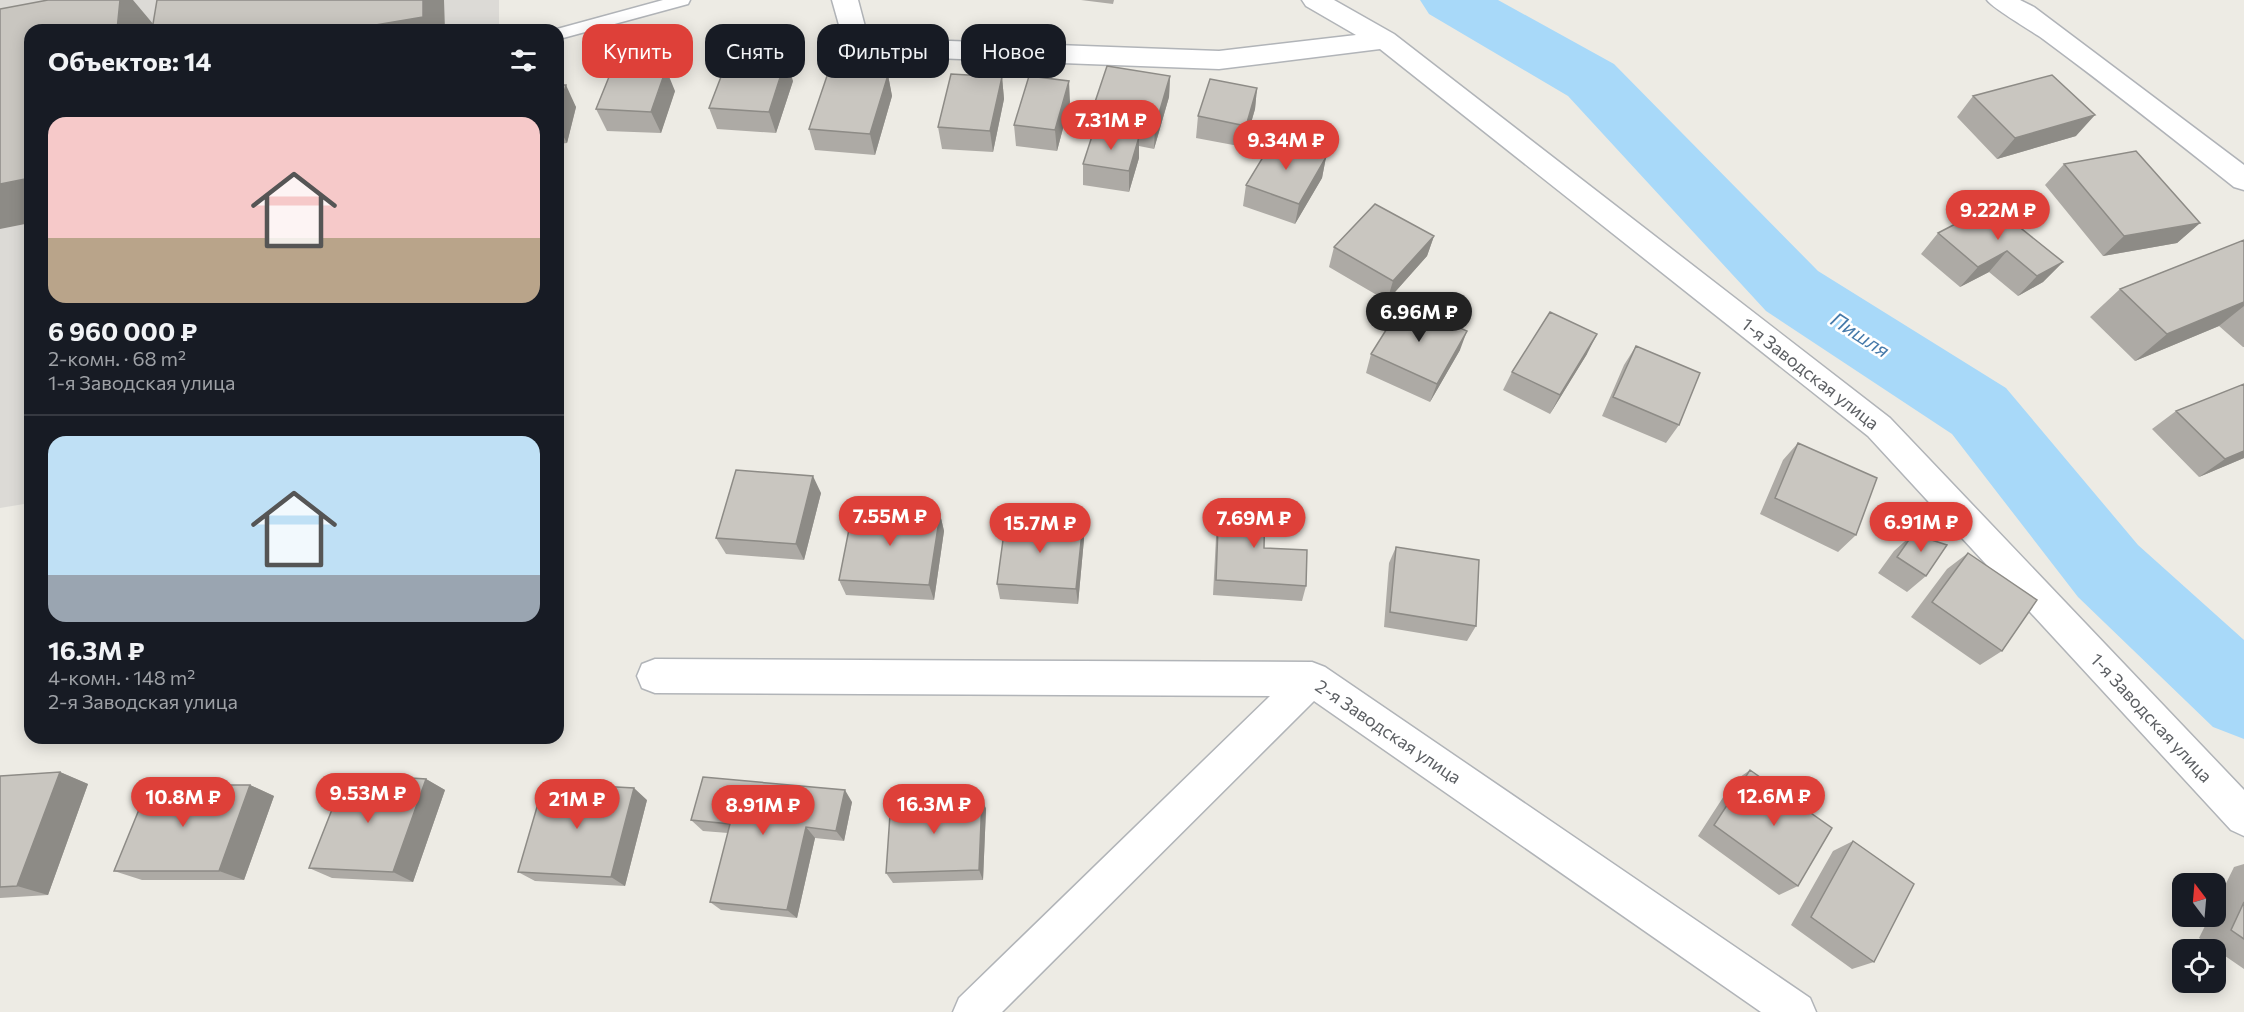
<!DOCTYPE html>
<html lang="ru">
<head>
<meta charset="utf-8">
<style>
  :root { --surface:#171b24; --page:#20242c; --text:#f1f3f6; --muted:#9ea1a6; --line:#363941; --accent:#de4039 }
  body { margin:0; font-family:Commissioner,sans-serif; background:var(--page); color:var(--text); height:100vh; display:flex; flex-direction:column; font-size:22px; white-space:nowrap }
  * { box-sizing:border-box; margin:0 }
  p { font-size:20px; color:var(--muted) }
  .icon { flex:none; width:33px; height:33px; fill:none; stroke:currentColor; stroke-width:2; stroke-linecap:round; stroke-linejoin:round }
  .map { position:relative; flex:1; overflow:hidden }
  .side { position:absolute; left:24px; top:24px; width:540px; height:720px; display:flex; flex-direction:column; background:var(--surface); border-radius:18px; box-shadow:0 3px 15px #0003 }
  .side>* { flex:none }
  .banner { position:absolute; left:582px; top:24px; width:570px; height:54px; display:flex; gap:12px }
  .needle { width:39px; rotate:344deg }
  .buttons { position:absolute; left:2172px; top:873px; display:grid; gap:12px }
  .buttons a { display:grid; place-items:center; width:54px; height:54px; border-radius:12px; background:var(--surface); box-shadow:0 3px 15px #0003; font-size:30px }
  .price { position:absolute; translate:-50% -51px; padding:0 14px; border-radius:21px; background:var(--accent); color:#fff; font-size:20px; line-height:39px; filter:drop-shadow(0 2px 3px #0008) }
  .price::after { content:''; position:absolute; left:50%; top:36px; width:18px; height:14px; margin-left:-9px; background:inherit; clip-path:polygon(0 0,100% 0,50% 100%) }
  .price.selected { background:#222; color:#fff }
  ul { padding:0; list-style:none }
  li { display:grid; align-content:center; gap:12px; height:318px; padding:0 24px }
  li+li { border-top:2px solid var(--line) }
  li span { display:grid; place-items:center; height:186px; border-radius:18px; color:#555 }
  li>.icon { margin-inline-start:auto }
  span .icon { width:108px; height:108px; fill:#fffc; stroke-width:1 }
  li b { font-size:26px }
  h2 { display:flex; justify-content:space-between; align-items:center; height:72px; padding:0 24px; font-size:26px }
  .chip { padding:0 21px; border-radius:18px; background:var(--surface); box-shadow:0 3px 15px #0003; font-size:21px; line-height:54px }
  .chip.selected { background:var(--accent); color:#fff }
  .map>svg:first-child { display:block }
</style>
</head>
<body>
<div class="map">
<svg width="2244" height="1012" viewBox="0 0 2244 1012">
  <rect width="100%" height="100%" fill="#edebe4"/>
  <path fill="#dcdad6" d="M0,0H499V30H30V503L0,508Z"/>
  <g fill="none" stroke-linecap="round" stroke-linejoin="round">
    <path fill="#a8d9f9" fill-rule="evenodd" d="M1420,0H1498L1614,64L1818,271L2006,388L2138,545L2244,640V739L2213,727L2078,597L1952,434L1766,311L1568,96L1429,14Z"/>
    <defs>
      <path id="lane" d="M663,0H690L688,4L563,38L558,37L557,29Z"/>
      <path id="street" d="M832,0H858L868,38L1219,51L1356,35L1306,6L1302,0H1334L1394,34L1890,418L2244,790V836L2231,830L1868,436L1380,49L1219,69L858,55L849,52L845,46Z
        M655,659L1312,662L1325,667L1810,998L1816,1012H1761L1314,701L1002,1012H953L959,998L1270,696L655,693L642,688L637,676L642,664Z"/>
      <path id="secondary" d="M1987,0H2020L2034,7L2244,165V190L2234,187C2171,137 2108,87 2043,39C2032,31 1992,8 1987,0Z"/>
    </defs>
    <use href="#lane" stroke="#b1b4b8" stroke-width="3"/>
    <use href="#street" stroke="#b1b4b8" stroke-width="3"/>
    <use href="#secondary" stroke="#b0b3b8" stroke-width="3"/>
    <use href="#lane" fill="#fff" fill-rule="evenodd"/>
    <use href="#street" fill="#fff" fill-rule="evenodd"/>
    <use href="#secondary" fill="#fff" fill-rule="evenodd"/>
  </g>
  <path fill="#adaaa5" d="M1081,0H1114L1113,4Z
    M888,75L892,96L875,155L815,150L809,129Z
    M1170,76L1169,97L1154,149L1139,146V158L1129,192L1083,185V164L1091,139L1090,138V117Z
    M1002,77L1004,99L993,152L942,149L938,127Z
    M793,81L776,133L717,129L709,108Z
    M558,85L576,107L567,143L558,144Z
    M1257,88L1255,109L1244,147L1196,138L1198,116Z
    M675,91L661,133L607,131L596,109Z
    M1973,96L2076,136L1997,159L1957,117Z
    M1070,102L1057,151L1016,146L1014,125Z
    M1326,157L1322,178L1295,224L1243,206L1246,185Z
    M2064,164L2200,223L2177,243L2103,256L2045,185Z
    M1938,233L2063,262L2043,282L2018,296L1989,272L1960,287L1921,254Z
    M1434,236L1427,256L1387,301L1329,267L1334,247Z
    M2244,240V347H2243L2219,326L2135,361L2090,317L2120,289Z
    M1636,346L1679,425L1666,443L1602,416L1624,365Z
    M1460,350L1430,402L1366,373L1371,354Z
    M1587,354L1550,414L1503,390L1512,372Z
    M2176,411L2244,458L2199,477L2152,429Z
    M1798,443L1856,535L1838,552L1760,514L1783,460Z
    M821,493L804,560L726,554L716,538Z
    M1219,501L1264,548L1306,586L1302,601L1213,595L1217,518Z
    M940,514L944,531L934,600L846,595L839,580Z
    M1913,534L1926,576L1907,592L1878,573L1894,551Z
    M1084,539L1078,604L1000,599L997,584Z
    M1396,547L1476,626L1467,641L1384,627L1389,563Z
    M1968,553L2002,651L1980,665L1911,617L1947,569Z
    M1750,770L1798,886L1779,895L1698,836L1733,782Z
    M60,772L88,784L48,895L0,898V776Z
    M426,779L445,790L413,882L332,878L309,868Z
    M250,785L274,796L244,880H142L114,871Z
    M982,798L986,809L983,880L893,883L886,873Z
    M647,800L625,886L535,881L518,872Z
    M852,802L844,841L815,838L797,918L721,910L710,902L728,833L703,831L691,820Z
    M1853,841L1874,962L1852,969L1791,925L1833,851Z
    M2244,864V969L2199,938L2210,916H2216V904L2234,867Z"/>
  <path fill="#8d8b86" d="M120,0H133L154,25L153,30H117Z
    M423,0H444L445,30H346Z
    M786,59L793,81L776,133L769,112Z
    M666,69L675,91L661,133L651,112Z
    M888,75L892,96L875,155L870,134Z
    M1170,76L1169,97L1154,149L1155,127Z
    M1002,77L1004,99L993,152L990,131Z
    M1069,81L1070,102L1057,151L1055,130Z
    M566,85L576,107L567,143L558,126V114Z
    M1257,88L1255,109L1244,147L1246,126Z
    M2095,115L2076,136L1997,159L2015,138Z
    M1139,137V158L1129,192V171Z
    M1326,157L1322,178L1295,224L1299,204Z
    M30,178V223L0,229V184Z
    M2200,223L2177,243L2103,256L2124,236Z
    M1434,236L1427,256L1387,301L1393,281Z
    M2007,251L1989,272L1960,287L1978,267Z
    M2063,262L2043,282L2018,296L2037,276Z
    M2244,302V306L2219,326L2135,361L2167,334Z
    M1467,331L1460,350L1430,402L1437,384Z
    M1597,334L1587,354L1550,414L1560,395Z
    M2244,451V458L2199,477L2225,459Z
    M813,476L821,493L804,560L796,544Z
    M940,514L944,531L934,600L929,585Z
    M1083,523L1084,539L1078,604L1076,589Z
    M60,772L88,784L48,895L17,886Z
    M426,779L445,790L413,882L393,872Z
    M250,785L274,796L244,880L219,871Z
    M634,788L647,800L625,886L611,877Z
    M845,790L852,802L844,841L836,831Z
    M982,798L986,809L983,880L979,870Z
    M806,827L815,838L797,918L787,910Z"/>
  <path fill="#c9c6c0" stroke="#8d8b86" stroke-width="1.5" d="M48,0H120L117,30H30V178L0,184V9Z
    M157,0H423V17L346,30H152Z
    M729,56L786,59L769,112L709,108Z
    M1107,66L1170,76L1155,127L1090,117Z
    M613,67L666,69L651,112L596,109Z
    M829,70L888,75L870,134L809,129Z
    M951,74L1002,77L990,131L938,127Z
    M2052,75L2095,115L2015,138L1973,96Z
    M1029,76L1069,81L1055,130L1014,125Z
    M1210,79L1257,88L1246,126L1198,116Z
    M558,85H566L558,114Z
    M1094,130L1139,137L1129,171L1083,164Z
    M1274,139L1326,157L1299,204L1246,185Z
    M2136,151L2200,223L2124,236L2064,164Z
    M1375,204L1434,236L1393,281L1334,247Z
    M1992,205L2063,262L2037,276L2007,251L1978,267L1938,233Z
    M2244,240V302L2167,334L2120,289Z
    M1403,303L1467,331L1437,384L1371,354Z
    M1550,312L1597,334L1560,395L1512,372Z
    M1636,346L1700,373L1679,425L1613,397Z
    M2244,384V451L2225,459L2176,411Z
    M1798,443L1877,478L1856,535L1775,498Z
    M736,470L813,476L796,544L716,538Z
    M1219,501L1265,503L1264,548L1307,550L1306,586L1216,580Z
    M853,509L940,514L929,585L839,580Z
    M1006,518L1083,523L1076,589L997,584Z
    M1913,534L1947,545L1926,576L1897,557Z
    M1396,547L1479,560L1476,626L1390,612Z
    M1968,553L2037,600L2002,651L1932,602Z
    M1750,770L1832,828L1798,886L1714,825Z
    M60,772L17,886L0,887V776Z
    M346,774L426,779L393,872L309,868Z
    M703,777L845,790L836,831L806,827L787,910L710,902L730,824L691,820Z
    M544,783L634,788L611,877L518,872Z
    M149,785H250L219,871H114Z
    M982,798L979,870L886,873L891,800Z
    M1853,841L1914,884L1874,962L1811,917Z
    M2244,902V939L2231,930Z"/>
  <g text-anchor="middle" stroke-width="5" stroke-linejoin="round" paint-order="stroke">
    <g font-size="18" fill="#5c5f63" stroke="#fff">
      <text transform="translate(1810 374) rotate(38)" y="6">1-я Заводская улица</text>
      <text transform="translate(2151 718) rotate(47)" y="6">1-я Заводская улица</text>
      <text transform="translate(1388 732) rotate(34)" y="6">2-я Заводская улица</text>
    </g>
    <g font-size="20" font-style="italic" fill="#467aaa" stroke="#fff">
      <text transform="translate(1860 335) rotate(33)" y="7">Пишля</text>
    </g>
  </g>
</svg>
<div class="buttons">
<a><svg class="needle" viewBox="-14 -14 28 28"><path d="M0-13l5 13h-10z" fill="#e53935"/><path d="M0 13l5-13h-10z" fill="#9ea1a6"/></svg></a>
<a><svg class="icon" aria-label="locate" viewBox="0 0 24 24"><circle cx="12" cy="12" r="6"/><path d="M12 2v4M12 18v4M2 12h4M18 12h4"/></svg></a>
</div>
<b class="price" style="left:1111px;top:151px">7.31M ₽</b>
<b class="price" style="left:1286px;top:171px">9.34M ₽</b>
<b class="price" style="left:1998px;top:241px">9.22M ₽</b>
<b class="price selected" style="left:1419px;top:343px">6.96M ₽</b>
<b class="price" style="left:890px;top:547px">7.55M ₽</b>
<b class="price" style="left:1254px;top:549px">7.69M ₽</b>
<b class="price" style="left:1921px;top:553px">6.91M ₽</b>
<b class="price" style="left:1040px;top:554px">15.7M ₽</b>
<b class="price" style="left:368px;top:824px">9.53M ₽</b>
<b class="price" style="left:1774px;top:827px">12.6M ₽</b>
<b class="price" style="left:183px;top:828px">10.8M ₽</b>
<b class="price" style="left:577px;top:830px">21M ₽</b>
<b class="price" style="left:934px;top:835px">16.3M ₽</b>
<b class="price" style="left:763px;top:836px">8.91M ₽</b>
<div class="banner">
<a class="chip selected">Купить</a>
<a class="chip">Снять</a>
<a class="chip">Фильтры</a>
<a class="chip">Новое</a>
</div>
<section class="side">
<h2>Объектов: 14<svg class="icon" aria-label="filters" viewBox="0 0 24 24"><path d="M4 7h16M4 17h16"/><circle cx="9" cy="7" r="2"/><circle cx="15" cy="17" r="2"/></svg></h2>
<ul>
<li><span style="background:linear-gradient(#f6c9c9 65%,#b9a48a 0)"><svg class="icon" aria-label="home" viewBox="0 0 24 24"><path d="M3 11l9-7 9 7M6 9v11h12V9"/></svg></span><div><b>6 960 000 ₽</b><p>2-комн. · 68 m²</p><p>1-я Заводская улица</p></div></li>
<li><span style="background:linear-gradient(#bfe0f5 75%,#9aa5b1 0)"><svg class="icon" aria-label="home" viewBox="0 0 24 24"><path d="M3 11l9-7 9 7M6 9v11h12V9"/></svg></span><div><b>16.3M ₽</b><p>4-комн. · 148 m²</p><p>2-я Заводская улица</p></div></li>
</ul>
</section>
</div>
</body>
</html>
